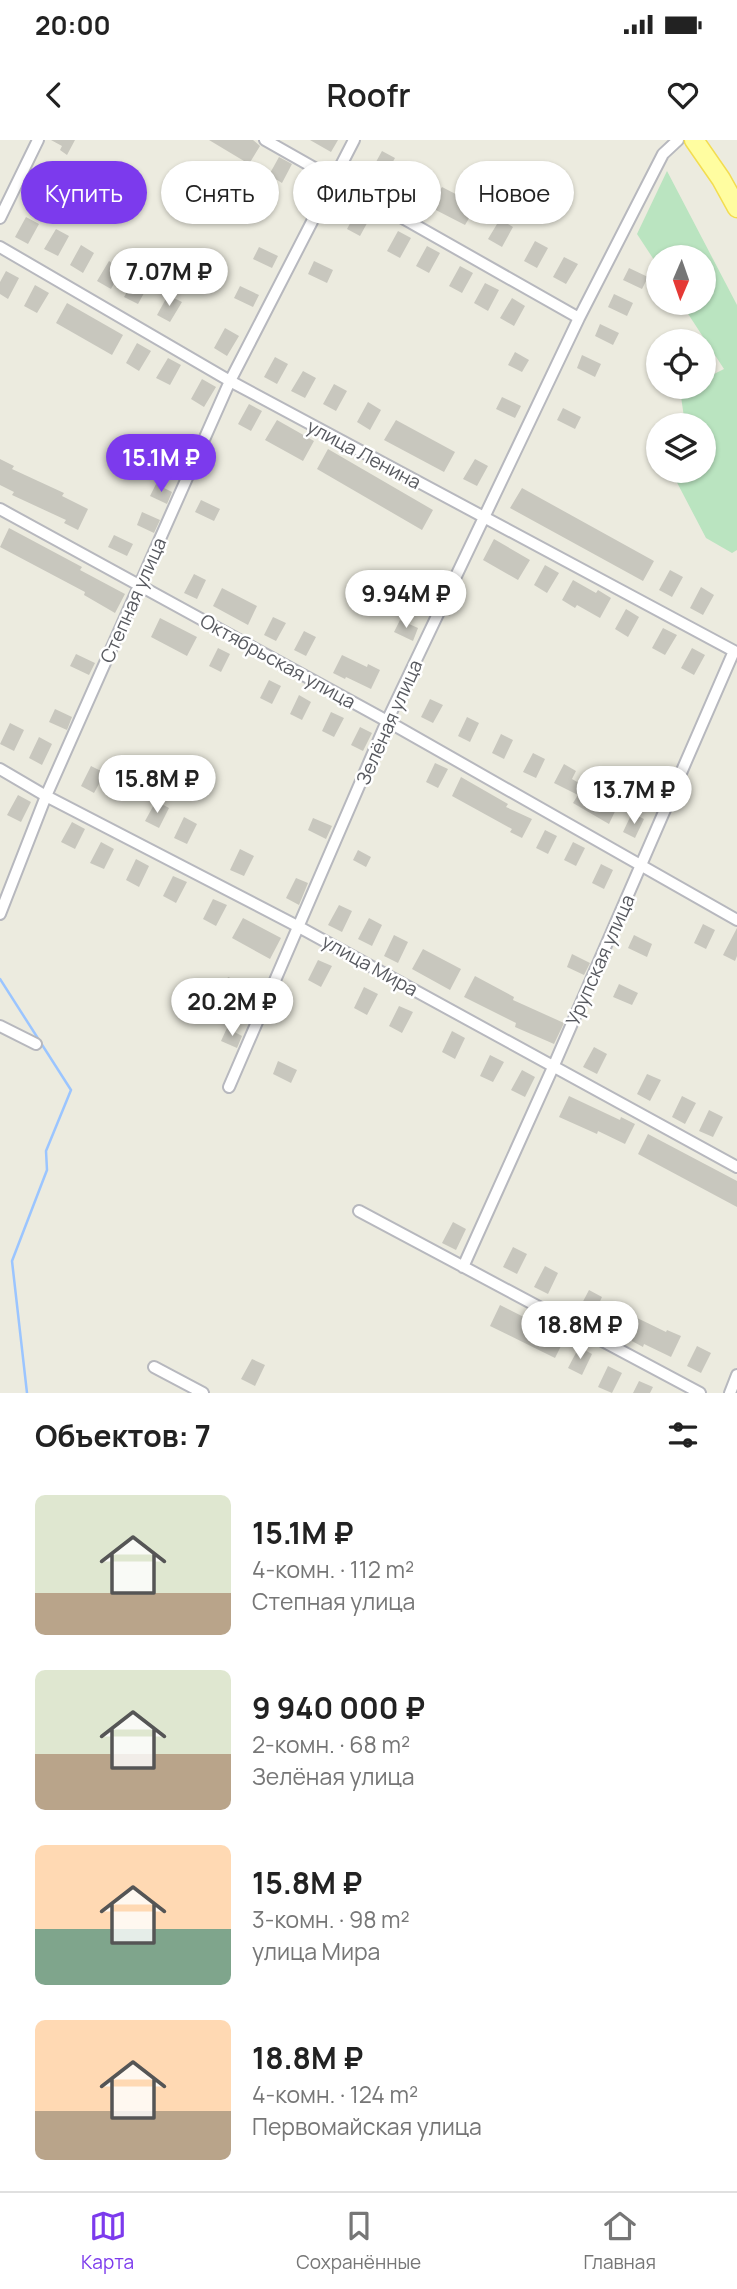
<!DOCTYPE html>
<html lang="ru">
<head>
<meta charset="utf-8">
<style>
  :root { --surface:#fff; --page:#f6f6f6; --text:#222; --muted:#767676; --line:#e0e0e0; --accent:#7c3aed }
  body { margin:0; font-family:Manrope,sans-serif; background:var(--page); color:var(--text); height:100vh; display:flex; flex-direction:column; font-size:26px; white-space:nowrap }
  * { box-sizing:border-box; margin:0 }
  p { font-size:23px; color:var(--muted) }
  .icon { flex:none; width:38px; height:38px; fill:none; stroke:currentColor; stroke-width:2; stroke-linecap:round; stroke-linejoin:round }
  .map { position:relative; height:1253px; overflow:hidden }
  .panel { display:flex; flex-direction:column; background:var(--surface); flex:1 }
  .panel>* { flex:none }
  .hud { position:absolute; left:21px; top:21px; width:696px; height:63px; display:flex; gap:14px }
  .needle { width:46px; rotate:182deg }
  .fabs { position:absolute; left:646px; top:105px; display:grid; gap:14px }
  .fabs a { display:grid; place-items:center; width:70px; height:70px; border-radius:50%; background:var(--surface); box-shadow:0 2px 5px #0004; font-size:35px }
  .price { position:absolute; translate:-50% -60px; padding:0 16px; border-radius:24px; background:#fff; color:#222; font-size:23px; line-height:46px; filter:drop-shadow(0 2px 4px #0008) }
  .price::after { content:''; position:absolute; left:50%; top:42px; width:21px; height:16px; margin-left:-10px; background:inherit; clip-path:polygon(0 0,100% 0,50% 100%) }
  .price.on { background:var(--accent); color:#fff }
  ul { padding:0; list-style:none }
  li { display:flex; align-items:center; gap:21px; height:175px; padding:0 35px }
  li span { display:grid; place-items:center; flex:none; width:196px; height:140px; border-radius:10px; color:#555 }
  li>.icon { margin-inline-start:auto }
  span .icon { width:84px; height:84px; fill:#fffc; stroke-width:1 }
  li b { font-size:30px }
  h2 { display:flex; justify-content:space-between; align-items:center; height:84px; padding:0 35px; font-size:30px }
  .chip { padding:0 24px; border-radius:32px; background:var(--surface); box-shadow:0 2px 5px #0004; font-size:24px; line-height:63px }
  .chip.on { background:var(--accent); color:#fff }
  .status { display:flex; justify-content:space-between; align-items:center; height:49px; padding:0 35px; background:var(--surface); direction:ltr }
  .status svg { height:19px; fill:currentColor }
  header { display:flex; justify-content:space-between; align-items:center; height:91px; padding:0 35px; background:var(--surface); font-size:32px; font-weight:600 }
  .tab-bar { display:flex; justify-content:space-around; align-items:center; height:98px; border-top:2px solid var(--line); background:var(--surface); font-size:19px; color:var(--muted) }
  .tab-bar a { display:grid; justify-items:center; gap:4px }
  .tab-bar .on { color:var(--accent) }
  .map>svg:first-child { display:block }
</style>
</head>
<body>
<div class="status"><b>20:00</b><svg viewBox="0 0 49 12"><path d="M0 12V9h3v3zM5 12V6h3v6zM10 12V3h3v9zM15 12V0h3v12zM26 1h20v11H26zM47 4h2v5h-2z"/></svg></div>
<header><svg class="icon" aria-label="back" viewBox="0 0 24 24"><path d="M15 5l-7 7 7 7"/></svg>Roofr<svg class="icon" aria-label="heart" viewBox="0 0 24 24"><path d="M12 20l-8-8c-3-5 5-10 8-4 3-6 11-1 8 4z"/></svg></header>
<div class="map">
<svg width="737" height="1253" viewBox="0 0 737 1253">
  <rect width="100%" height="100%" fill="#ecebdf"/>
  <path fill="#bae4c0" d="M667,31L737,165V410L732,413L706,398L671,331H704V285H688L684,277L680,250L688,247H704V239L724,229L681,163H704V117H658V126L637,94Z"/>
  <g fill="none" stroke-linecap="round" stroke-linejoin="round">
    <path stroke="#9bc5ff" stroke-width="2.5" d="M0,839L71,950L46,1011L47,1030L12,1121L27,1253"/>
  </g>
  <path fill="#c8c7be" d="M51,0H75L67,15L60,10L62,6Z
    M209,0H253L260,6L249,24Z
    M310,0H338L331,12Z
    M382,11L395,18L384,38L371,31Z
    M279,17L292,24L282,43L269,35Z
    M408,28L421,35L410,55L396,48Z
    M310,34L323,42L312,61L299,54Z
    M442,47L477,65L465,85L430,67Z
    M358,69L371,76L360,96L347,89Z
    M26,77L39,84L28,104L15,97Z
    M500,79L513,87L502,107L488,99Z
    M56,89L69,96L58,116L44,109Z
    M398,91L411,98L400,118L387,111Z
    M535,101L548,108L537,128L524,121Z
    M81,105L94,113L83,133L70,125Z
    M427,106L440,113L429,133L416,126Z
    M259,107L278,116L272,128L253,119Z
    M564,117L578,124L566,144L553,137Z
    M109,121L122,129L111,149L97,141Z
    M314,121L333,130L327,143L308,134Z
    M460,126L473,133L462,153L449,146Z
    M629,128L648,137L642,149L623,140Z
    M6,131L19,138L8,159L0,154V142Z
    M136,136L149,144L138,164L124,157Z
    M485,143L499,150L488,171L474,163Z
    M35,145L49,153L37,173L24,166Z
    M240,146L259,155L253,167L234,158Z
    M614,154L633,163L627,176L608,167Z
    M168,155L182,162L170,182L157,175Z
    M512,158L525,166L514,186L500,178Z
    M67,163L123,195L112,215L56,183Z
    M600,184L619,193L613,205L595,196Z
    M225,188L239,196L227,216L214,208Z
    M137,203L151,211L139,231L126,223Z
    M515,212L529,220L522,232L508,225Z
    M582,215L601,224L595,237L577,228Z
    M275,217L288,224L277,244L264,237Z
    M168,218L181,225L170,245L156,238Z
    M303,231L316,238L305,258L291,251Z
    M202,239L216,247L204,267L191,259Z
    M334,244L347,251L336,271L323,264Z
    M502,257L521,266L515,278L496,269Z
    M368,262L381,270L370,290L357,282Z
    M249,264L262,271L251,291L238,284Z
    M563,268L581,277L575,289L557,280Z
    M277,280L314,301L303,321L265,300Z
    M396,280L455,312L444,332L384,300Z
    M168,308L187,317L181,330L163,321Z
    M328,309L433,370L422,390L317,329Z
    M0,319L14,326L12,329L64,353L62,356L88,369L78,390L64,383L66,380L12,355L14,352L0,345Z
    M475,319L488,326L477,346L463,339Z
    M156,344L172,352L167,364L150,356Z
    M522,348L654,421L643,441L510,368Z
    M201,360L220,369L214,381L195,372Z
    M142,372L160,380L154,393L137,385Z
    M9,388L82,427L80,430L125,454L115,473L84,455L85,452L0,407Z
    M114,395L133,404L127,416L108,407Z
    M494,399L530,420L518,440L483,420Z
    M545,425L559,433L547,453L534,445Z
    M670,430L683,437L672,457L659,450Z
    M194,434L206,440L197,459L184,453Z
    M416,440L435,449L429,461L410,453Z
    M573,440L596,453L598,450L611,458L600,478L577,465L575,468L562,460Z
    M701,447L714,455L703,475L690,468Z
    M222,448L257,466L248,485L213,466Z
    M626,469L639,477L628,497L615,489Z
    M273,477L286,483L276,501L264,495Z
    M160,478L197,497L187,516L151,497Z
    M400,480L418,488L413,501L394,492Z
    M663,488L677,495L665,515L652,508Z
    M304,491L316,497L306,516L294,510Z
    M218,508L230,514L221,532L209,526Z
    M692,508L705,515L694,535L681,528Z
    M76,514L95,523L89,535L70,526Z
    M342,515L367,527L368,524L380,530L371,549L346,537L345,539L333,533Z
    M269,540L281,546L272,564L260,558Z
    M299,555L311,562L302,580L290,574Z
    M430,559L443,565L433,583L421,577Z
    M55,569L72,577L67,590L49,582Z
    M331,572L344,578L334,597L322,591Z
    M467,577L479,583L470,602L458,596Z
    M10,583L24,590L14,611L0,604Z
    M360,587L372,593L363,611L351,605Z
    M501,594L513,600L504,619L492,613Z
    M39,597L52,604L42,625L29,618Z
    M533,613L545,619L536,638L523,632Z
    M435,623L448,629L438,648L426,642Z
    M564,624L576,631L572,639L618,665L609,684L573,663L578,655L554,643Z
    M91,626L105,633L94,653L81,646Z
    M461,637L508,664L506,667L532,679L522,698L510,692L512,689L452,656Z
    M18,655L31,662L21,682L7,675Z
    M156,661L169,668L159,688L145,681Z
    M632,673L644,679L635,698L623,692Z
    M184,677L197,684L187,704L174,698Z
    M313,678L332,686L326,699L308,690Z
    M72,682L85,689L75,709L61,702Z
    M545,690L557,696L548,714L536,708Z
    M101,702L114,709L104,729L90,723Z
    M573,702L585,708L576,726L564,720Z
    M240,709L254,716L244,736L230,730Z
    M358,710L371,717L366,727L353,720Z
    M136,719L149,726L139,747L126,740Z
    M601,724L613,730L604,749L592,743Z
    M173,736L187,742L176,763L163,756Z
    M296,738L308,743L299,765L286,758Z
    M213,759L227,765L216,786L203,779Z
    M339,765L352,771L342,792L328,785Z
    M243,778L281,798L270,819L232,798Z
    M369,778L382,785L372,806L358,799Z
    M703,784L715,790L706,809L694,803Z
    M737,788V816L735,821L723,815Z
    M394,795L408,802L398,823L384,816Z
    M634,795L652,804L647,817L628,808Z
    M423,809L461,829L450,850L412,829Z
    M572,814L590,823L584,835L567,827Z
    M318,820L332,826L321,847L308,840Z
    M475,836L514,857L513,860L564,883L554,904L515,887L516,883L464,857Z
    M228,837L242,843L233,863L220,857Z
    M619,844L638,853L632,865L613,857Z
    M364,847L378,854L367,875L354,868Z
    M399,866L413,872L402,893L389,886Z
    M227,888L242,896L237,908L221,901Z
    M452,891L465,898L455,919L442,912Z
    M594,907L607,914L597,934L583,927Z
    M490,915L504,922L493,942L480,936Z
    M278,921L297,930L291,943L273,934Z
    M522,930L535,937L525,957L511,950Z
    M647,934L661,940L650,961L637,954Z
    M569,956L620,980L621,977L635,984L625,1004L598,991L597,994L559,977Z
    M682,956L696,963L685,984L672,977Z
    M709,970L723,977L713,997L699,991Z
    M648,994L737,1041V1067L638,1014Z
    M453,1082L466,1089L456,1110L442,1103Z
    M513,1107L527,1114L517,1134L503,1127Z
    M545,1126L558,1133L548,1154L534,1147Z
    M589,1150L602,1157L592,1178L578,1171Z
    M617,1163L631,1170L629,1174L666,1192L667,1190L681,1196L671,1217L644,1204L643,1207L630,1200L631,1196L607,1184Z
    M500,1165L565,1198L555,1218L490,1186Z
    M697,1206L711,1213L701,1233L687,1226Z
    M579,1207L592,1214L582,1235L568,1228Z
    M252,1219L265,1225L255,1246L241,1239Z
    M608,1226L622,1233L612,1253L598,1247Z
    M639,1241L653,1247L650,1253H633Z"/>
  <g fill="none" stroke-linecap="round" stroke-linejoin="round">
    <defs>
      <path id="street" d="M265,0L579,178
        M0,78L38,0
        M0,107L230,241L734,511L554,925L463,1127
        M0,369L387,581L737,780
        M0,629L46,656L299,787L737,1027
        M0,774L46,656L230,241L354,0
        M0,886L36,904
        M229,947L387,581L579,178L663,14L678,0
        M359,1071L700,1253
        M154,1227L203,1253
        M730,1253L737,1235"/>
      <path id="primary" d="M694,0L721,39L737,68"/>
    </defs>
    <use href="#street" stroke="#b7b8be" stroke-width="14"/>
    <use href="#primary" stroke="#f3dd50" stroke-width="21"/>
    <use href="#street" stroke="#fff" stroke-width="10"/>
    <use href="#primary" stroke="#fffda0" stroke-width="18"/>
  </g>
  <g text-anchor="middle" stroke-width="5" stroke-linejoin="round" paint-order="stroke">
    <g font-size="19" fill="#585a60" stroke="#fff">
      <text transform="translate(364 314) rotate(28)" y="7">улица Ленина</text>
      <text transform="translate(133 460) rotate(-66)" y="7">Степная улица</text>
      <text transform="translate(278 521) rotate(29)" y="7">Октябрьская улица</text>
      <text transform="translate(389 582) rotate(-66)" y="7">Зелёная улица</text>
      <text transform="translate(600 820) rotate(-66)" y="7">Урупская улица</text>
      <text transform="translate(370 825) rotate(29)" y="7">улица Мира</text>
    </g>
  </g>
</svg>
<div class="fabs">
<a><svg class="needle" viewBox="-14 -14 28 28"><path d="M0-13l5 13h-10z" fill="#e53935"/><path d="M0 13l5-13h-10z" fill="#767676"/></svg></a>
<a><svg class="icon" aria-label="locate" viewBox="0 0 24 24"><circle cx="12" cy="12" r="6"/><path d="M12 2v4M12 18v4M2 12h4M18 12h4"/></svg></a>
<a><svg class="icon" aria-label="layers" viewBox="0 0 24 24"><path d="M12 4l9 5-9 5-9-5zM3 14l9 5 9-5"/></svg></a>
</div>
<b class="price" style="left:169px;top:168px">7.07M ₽</b>
<b class="price on" style="left:161px;top:354px">15.1M ₽</b>
<b class="price" style="left:406px;top:490px">9.94M ₽</b>
<b class="price" style="left:157px;top:675px">15.8M ₽</b>
<b class="price" style="left:634px;top:686px">13.7M ₽</b>
<b class="price" style="left:232px;top:898px">20.2M ₽</b>
<b class="price" style="left:580px;top:1221px">18.8M ₽</b>
<div class="hud">
<a class="chip on">Купить</a>
<a class="chip">Снять</a>
<a class="chip">Фильтры</a>
<a class="chip">Новое</a>
</div>
</div>
<section class="panel">
<h2>Объектов: 7<svg class="icon" aria-label="filters" viewBox="0 0 24 24"><path d="M4 7h16M4 17h16"/><circle cx="9" cy="7" r="2"/><circle cx="15" cy="17" r="2"/></svg></h2>
<ul>
<li><span style="background:linear-gradient(#dfe7d0 70%,#b9a48a 0)"><svg class="icon" aria-label="home" viewBox="0 0 24 24"><path d="M3 11l9-7 9 7M6 9v11h12V9"/></svg></span><div><b>15.1M ₽</b><p>4-комн. · 112 m²</p><p>Степная улица</p></div></li>
<li><span style="background:linear-gradient(#dfe7d0 60%,#b9a48a 0)"><svg class="icon" aria-label="home" viewBox="0 0 24 24"><path d="M3 11l9-7 9 7M6 9v11h12V9"/></svg></span><div><b>9 940 000 ₽</b><p>2-комн. · 68 m²</p><p>Зелёная улица</p></div></li>
<li><span style="background:linear-gradient(#ffd9b3 60%,#7fa58c 0)"><svg class="icon" aria-label="home" viewBox="0 0 24 24"><path d="M3 11l9-7 9 7M6 9v11h12V9"/></svg></span><div><b>15.8M ₽</b><p>3-комн. · 98 m²</p><p>улица Мира</p></div></li>
<li><span style="background:linear-gradient(#ffd9b3 65%,#b9a48a 0)"><svg class="icon" aria-label="home" viewBox="0 0 24 24"><path d="M3 11l9-7 9 7M6 9v11h12V9"/></svg></span><div><b>18.8M ₽</b><p>4-комн. · 124 m²</p><p>Первомайская улица</p></div></li>
</ul>
</section>
<nav class="tab-bar">
<a class="on"><svg class="icon" aria-label="map" viewBox="0 0 24 24"><path d="M3 6l6-2 6 2 6-2v14l-6 2-6-2-6 2zM9 4v14M15 6v14"/></svg>Карта</a>
<a><svg class="icon" aria-label="saved" viewBox="0 0 24 24"><path d="M7 4h10v16l-5-4-5 4z"/></svg>Сохранённые</a>
<a><svg class="icon" aria-label="home" viewBox="0 0 24 24"><path d="M3 11l9-7 9 7M6 9v11h12V9"/></svg>Главная</a>
</nav>
</body>
</html>
